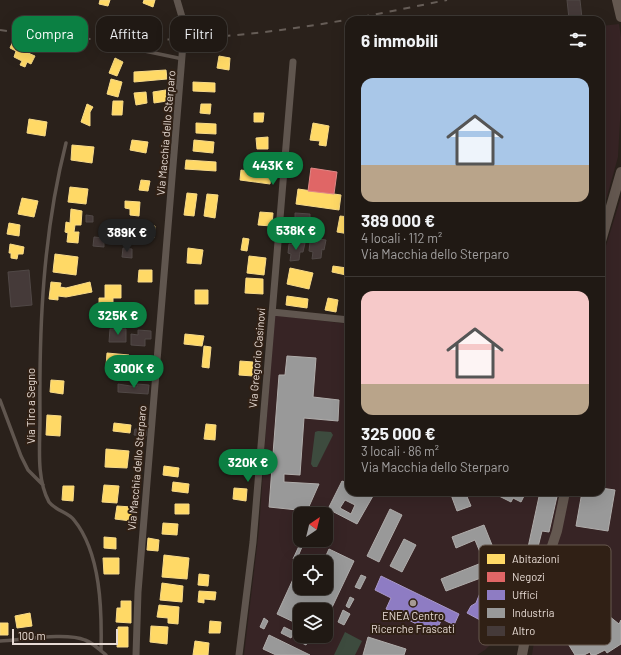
<!DOCTYPE html>
<html lang="it">
<head>
<meta charset="utf-8">
<style>
  :root { --surface:#201914; --page:#28221d; --text:#f1f3f6; --muted:#a2a0a0; --line:#3d3834; --accent:#0b8043 }
  body { margin:0; font-family:Barlow,sans-serif; background:var(--page); color:var(--text); height:100vh; display:flex; flex-direction:column; font-size:15px; white-space:nowrap }
  * { box-sizing:border-box; margin:0 }
  p { font-size:13px; color:var(--muted) }
  .icon { flex:none; width:22px; height:22px; fill:none; stroke:currentColor; stroke-width:2; stroke-linecap:round; stroke-linejoin:round }
  .map { position:relative; flex:1; overflow:hidden }
  .panel { position:absolute; left:345px; top:16px; width:260px; height:480px; display:flex; flex-direction:column; background:var(--surface); border-radius:12px; box-shadow:0 4px 16px #0002,0 0 0 1px var(--line) }
  .panel>* { flex:none }
  .top-card { position:absolute; left:12px; top:16px; width:273px; height:36px; display:flex; gap:8px }
  .needle { width:26px; rotate:35deg }
  .buttons { position:absolute; left:293px; top:507px; display:grid; gap:8px }
  .buttons a { display:grid; place-items:center; width:40px; height:40px; border-radius:8px; background:var(--surface); box-shadow:0 4px 16px #0002,0 0 0 1px var(--line); font-size:20px }
  .scale { position:absolute; left:12px; bottom:10px; width:106px; box-sizing:border-box; padding-left:4px; border:2px solid #e7dbd4; border-top:0; font-size:11px; line-height:14px; white-space:nowrap; color:#e7dbd4; -webkit-text-stroke:3px #302015; paint-order:stroke }
  .price { position:absolute; translate:-50% -34px; padding:0 9px; border-radius:14px; background:var(--accent); color:#fff; font-size:13px; line-height:26px; filter:drop-shadow(0 1px 2px #0008) }
  .price::after { content:''; position:absolute; left:50%; top:24px; width:12px; height:9px; margin-left:-6px; background:inherit; clip-path:polygon(0 0,100% 0,50% 100%) }
  .price.current { background:#222; color:#fff }
  ul { padding:0; list-style:none }
  li { display:grid; align-content:center; gap:8px; height:212px; padding:0 16px }
  li+li { border-top:1px solid var(--line) }
  li span { display:grid; place-items:center; height:124px; border-radius:12px; color:#555 }
  li>.icon { margin-inline-start:auto }
  span .icon { width:72px; height:72px; fill:#fffc; stroke-width:1 }
  li b { font-size:17px }
  h2 { display:flex; justify-content:space-between; align-items:center; height:48px; padding:0 16px; font-size:17px }
  .pill { padding:0 14px; border-radius:12px; background:var(--surface); box-shadow:0 4px 16px #0002,0 0 0 1px var(--line); font-size:14px; line-height:36px }
  .pill.current { background:var(--accent); color:#fff }
  .map>svg:first-child { display:block }
</style>
</head>
<body>
<div class="map">
<svg width="621" height="655" viewBox="0 0 621 655">
  <rect width="100%" height="100%" fill="#2a211b"/>
  <path fill="#372425" fill-rule="evenodd" d="M619,24L621,37V103L618,157L601,218V26Z
    M621,197V655H532L541,594L567,492H601V262Z
    M274,315L349,324V492H559L554,529L520,628L506,629L485,650L477,655H244L259,530ZM300,514H326V540H300ZM300,562H326V588H300ZM300,610H326V636H300Z"/>
  <path fill="#3d4b3e" d="M318,431L331,432L333,435L317,467H313L311,464L315,432Z
    M345,632L362,641L355,655H334Z"/>
  <path fill="#ffd966" stroke="#f8da87" d="M100,0H110L108,6L99,4Z
    M144,0H155L153,7L143,3Z
    M13,41L30,49L28,53L35,56L31,64L27,62L25,67L20,65L22,61L14,57L16,51L10,48Z
    M219,56L230,58L229,70L217,68Z
    M115,58L123,62L117,76L109,73Z
    M166,70L167,79L134,82V72Z
    M111,79L122,82L118,97L107,94Z
    M193,82L215,83V92L193,91Z
    M166,90L167,101L154,103L153,92Z
    M146,92L147,103L136,105L134,93Z
    M113,101H123L122,115H112Z
    M87,104L93,107L90,112V126L81,122Z
    M201,104H211L210,114L200,113Z
    M254,113H264L263,122H254Z
    M29,119L47,122L45,136L27,133Z
    M196,123L216,124V134L196,133Z
    M313,123L329,126L326,146L319,145L320,141L310,140Z
    M268,137V149H257L256,138Z
    M132,140L148,142L146,153L130,150Z
    M194,140L214,142L213,153L193,151Z
    M72,145L94,147L92,163L71,160Z
    M261,155L268,156L267,169L260,168Z
    M186,160L216,162V171L185,169Z
    M241,170L271,174L270,184L240,180Z
    M141,180L150,181L148,191L139,190Z
    M70,187L88,189L86,204L68,202Z
    M298,189L341,195L339,210L296,204Z
    M187,193L197,194L194,216L184,215Z
    M207,194L218,195L215,218L204,216Z
    M22,198L38,201L34,217L18,214Z
    M125,201L140,202L139,216L130,215V209L125,208Z
    M71,209L82,211L81,225H75L74,232H79L78,243L67,242L68,233L65,232L66,222L70,223Z
    M260,212L273,213L272,226L258,225Z
    M340,216L349,217V234L337,232Z
    M9,223L20,225L19,236L7,234Z
    M145,225L155,226L154,238L144,237Z
    M243,238L249,239L247,251L241,250Z
    M10,244L24,247L23,254H18L17,259L11,258V253H9Z
    M188,248L203,250L201,264L187,263Z
    M55,254L78,257L76,275L53,272Z
    M249,256L266,258L264,275L247,273Z
    M333,266L347,268L346,275L332,272Z
    M290,268L313,273L309,289L287,284Z
    M139,270H152V282H138Z
    M246,278L263,279V294L245,293Z
    M51,282L61,283L60,287L66,288L90,282L92,292L66,297L58,296V300L49,299Z
    M105,285H121V298H113V312H99V298H105Z
    M195,290H208V304H195Z
    M287,296L308,299L307,308L286,305Z
    M328,298L338,300L336,312L325,310Z
    M185,334L204,336L202,346L184,344Z
    M204,346L211,347L209,368L202,367Z
    M107,353L129,355L127,368L106,366Z
    M240,361L253,362V376L239,375Z
    M51,380L64,381L63,394L50,392Z
    M47,415L61,416L60,436L46,435Z
    M114,423L131,425L130,433L113,431Z
    M206,424L216,425L215,440L204,439Z
    M106,449L129,451L127,468L105,467Z
    M164,466L179,468L178,477L163,475Z
    M173,482L189,484L188,493L172,491Z
    M104,485L119,486L117,503L102,502Z
    M63,486H74L73,501L62,500Z
    M234,488L247,489L246,501L233,499Z
    M175,504H189V514H175Z
    M117,506L132,507L131,521L115,519Z
    M163,523L178,524L177,535L162,534Z
    M104,537L116,538V549L104,548Z
    M148,538L159,540L158,551L147,550Z
    M164,555L189,558L187,579L162,577Z
    M103,558H119V574H104Z
    M199,574L209,575L208,586L198,585Z
    M162,583L183,586L182,602L160,600Z
    M199,591L216,592L215,600L204,599V603L198,602Z
    M121,601H131V623L116,622L117,608H121Z
    M159,605L179,607L178,624L168,623V618L157,617Z
    M30,613L32,626L17,628L15,616Z
    M210,621L221,622L220,633H209Z
    M0,623H8V635H0Z
    M151,626L168,627L167,644L150,642Z
    M118,627H128V647H117Z
    M195,641L209,643L208,655H193Z"/>
  <path fill="#e06666" stroke="#e28987" d="M311,168L337,172L334,194L308,191Z"/>
  <path fill="#8e7cc3" stroke="#a998c8" d="M381,576L459,614L454,625L442,619L435,633L386,609L391,598L375,590Z
    M508,578L512,590L496,597L494,601L501,602L502,606L497,616L480,620L467,613L471,606L476,603L482,588Z"/>
  <path fill="#999" stroke="#b0adab" fill-rule="evenodd" d="M287,356L316,358L313,397L339,400L338,421L304,418L300,475L284,474V482L319,484L307,511L269,507L279,375H285Z
    M342,481L349,484V492H372L371,495L373,496L357,524L328,509ZM345,500L355,505L351,514L340,508Z
    M601,488L615,490L608,531L576,526L582,492H601Z
    M450,492H465L471,506L457,511Z
    M500,492H526L521,502L513,498L511,502L499,496Z
    M540,492H558L549,532L542,531L536,555L527,552Z
    M390,509L402,515L379,562L367,556Z
    M484,525L502,570L446,591L441,579L484,562L475,540L456,548L452,537Z
    M404,539L416,545L402,572L390,566Z
    M299,546L302,547L296,561L293,559Z
    M329,549L354,561L326,620V610H300V625L277,614L300,564V588H326V570L328,566L326,562H323Z
    M361,575L366,577L360,589L355,587Z
    M350,597L354,599L349,608L346,606Z
    M343,610L350,614L344,625L338,622Z
    M604,612L619,624L621,620V644L607,653L605,650L595,655H591L590,652L584,655H575L567,642L594,626Z
    M264,618L268,621L264,629L260,627Z
    M284,627L294,632L291,638L281,633Z
    M299,634L309,639L306,645L296,640Z
    M269,635L310,655H276L263,649Z
    M368,637L406,649L404,655H363Z"/>
  <path fill="#453a39" stroke="#504846" d="M567,0H580L582,18L569,19Z
    M295,213L310,214V220H315L314,232L290,230L292,218H295Z
    M86,215L93,216V222H86Z
    M94,237L104,238V247L93,246Z
    M318,239L326,240L324,250L322,249L321,258L312,259L313,252L309,251L310,242L317,243Z
    M297,242L305,243L303,252H300L299,260L290,261L291,254L288,253L289,244L296,245Z
    M123,248L132,249V258L122,257Z
    M29,270L32,305L11,307L8,272Z
    M110,329H126V342H109Z
    M138,330L151,331V339H145V346L131,345V334L138,335Z
    M118,384L137,387V384L149,385L148,394L118,392Z
    M135,429L146,430V436L134,435Z"/>
  <g fill="none" stroke-linecap="round" stroke-linejoin="round">
    <path stroke="#463d37" stroke-width="7" stroke-dasharray="7 3.5" stroke-linecap="butt" d="M183,30V44"/>
    <path stroke="#60564f" stroke-width="3.5" d="M117,48L135,49L183,59
      M66,143C43,233 39,326 40,419C40,446 36,478 49,502C56,511 68,512 74,520C101,553 102,611 101,651
      M0,400L21,456L28,470L43,485
      M0,641C22,640 66,632 85,640C93,643 99,649 106,655"/>
    <path stroke="#60564f" stroke-width="7" d="M177,0L182,17L183,30
      M272,312L349,320
      M136,655L138,592L183,44
      M239,655L253,542L293,62"/>
    <path stroke="#645850" stroke-width="10" d="M617,0L621,17
      M601,241L621,172
      M522,655L531,609L557,531L565,492"/>
    <path stroke="#665d57" stroke-width="2" stroke-dasharray="7 7" stroke-linecap="butt" d="M0,30C97,45 199,42 295,28C346,21 397,10 447,0"/>
  </g>
  <circle fill="#a59a93" stroke="#302015" stroke-width="1.5" cx="413" cy="603" r="4"/>
  <g text-anchor="middle" stroke-width="4" stroke-linejoin="round" paint-order="stroke">
    <g font-size="11" fill="#e7dbd4" stroke="#302015">
      <text transform="translate(166 133) rotate(-85)" y="4">Via Macchia dello Sterparo</text>
      <text transform="translate(257 358) rotate(-85)" y="4">Via Gregorio Casinovi</text>
      <text transform="translate(31 406) rotate(-90)" y="4">Via Tiro a Segno</text>
      <text transform="translate(137 468) rotate(-85)" y="4">Via Macchia dello Sterparo</text>
    </g>
    <g font-size="11" fill="#e7dbd4" stroke="#302015">
      <text x="413" y="620">ENEA Centro<tspan x="413" dy="13">Ricerche Frascati</tspan></text>
    </g>
  </g>
  <rect x="479" y="545" width="132" height="100" rx="6" fill="#302015" stroke="#67584e" stroke-width="1"/>
  <rect x="487" y="554" width="18" height="10" fill="#ffd966"/>
  <rect x="487" y="572" width="18" height="10" fill="#e06666"/>
  <rect x="487" y="590" width="18" height="10" fill="#8e7cc3"/>
  <rect x="487" y="608" width="18" height="10" fill="#999"/>
  <rect x="487" y="626" width="18" height="10" fill="#453a39"/>
  <g font-size="11" fill="#e7dbd4">
    <text x="512" y="563">Abitazioni</text>
    <text x="512" y="581">Negozi</text>
    <text x="512" y="599">Uffici</text>
    <text x="512" y="617">Industria</text>
    <text x="512" y="635">Altro</text>
  </g>
</svg>
<div class="buttons">
<a><svg class="needle" viewBox="-14 -14 28 28"><path d="M0-13l5 13h-10z" fill="#e53935"/><path d="M0 13l5-13h-10z" fill="#a2a0a0"/></svg></a>
<a><svg class="icon" aria-label="locate" viewBox="0 0 24 24"><circle cx="12" cy="12" r="6"/><path d="M12 2v4M12 18v4M2 12h4M18 12h4"/></svg></a>
<a><svg class="icon" aria-label="layers" viewBox="0 0 24 24"><path d="M12 4l9 5-9 5-9-5zM3 14l9 5 9-5"/></svg></a>
</div>
<div class="scale">100 m</div>
<b class="price" style="left:273px;top:186px">443K €</b>
<b class="price" style="left:296px;top:251px">538K €</b>
<b class="price current" style="left:127px;top:253px">389K €</b>
<b class="price" style="left:118px;top:336px">325K €</b>
<b class="price" style="left:134px;top:389px">300K €</b>
<b class="price" style="left:248px;top:483px">320K €</b>
<div class="top-card">
<a class="pill current">Compra</a>
<a class="pill">Affitta</a>
<a class="pill">Filtri</a>
</div>
<section class="panel">
<h2>6 immobili<svg class="icon" aria-label="filters" viewBox="0 0 24 24"><path d="M4 7h16M4 17h16"/><circle cx="9" cy="7" r="2"/><circle cx="15" cy="17" r="2"/></svg></h2>
<ul>
<li><span style="background:linear-gradient(#a9c7e8 70%,#b9a48a 0)"><svg class="icon" aria-label="home" viewBox="0 0 24 24"><path d="M3 11l9-7 9 7M6 9v11h12V9"/></svg></span><div><b>389 000 €</b><p>4 locali · 112 m²</p><p>Via Macchia dello Sterparo</p></div></li>
<li><span style="background:linear-gradient(#f6c9c9 75%,#b9a48a 0)"><svg class="icon" aria-label="home" viewBox="0 0 24 24"><path d="M3 11l9-7 9 7M6 9v11h12V9"/></svg></span><div><b>325 000 €</b><p>3 locali · 86 m²</p><p>Via Macchia dello Sterparo</p></div></li>
</ul>
</section>
</div>
</body>
</html>
